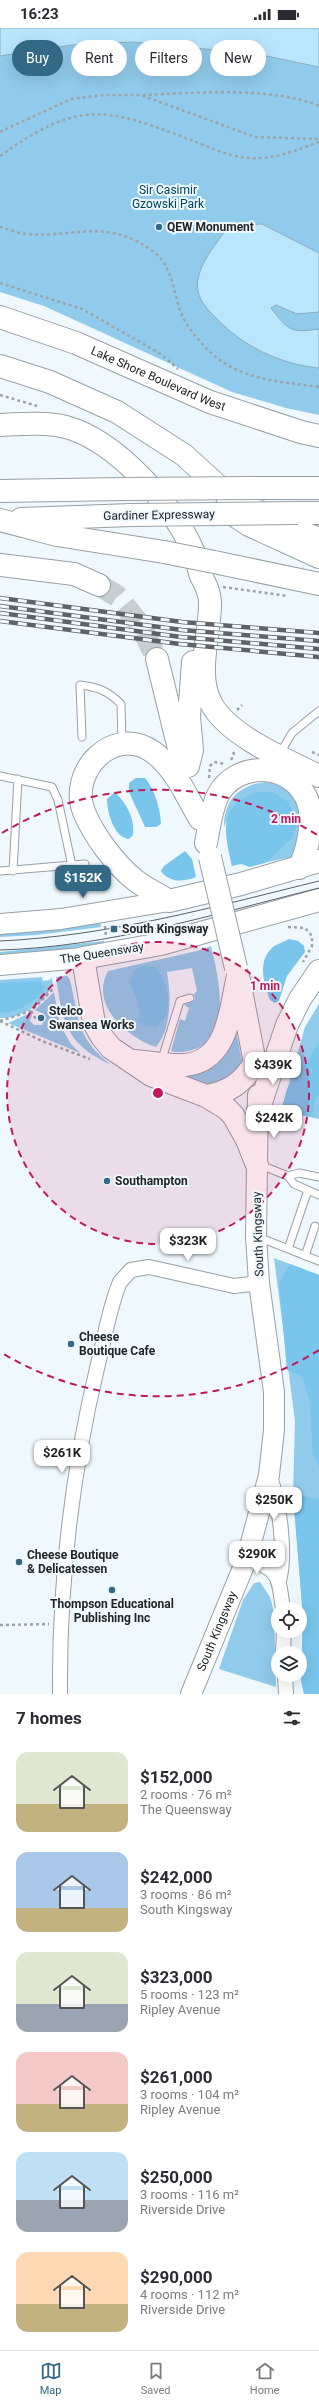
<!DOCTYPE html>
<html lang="en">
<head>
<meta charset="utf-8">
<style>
  :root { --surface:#fff; --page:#f7f7f7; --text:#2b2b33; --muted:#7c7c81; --line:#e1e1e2; --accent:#336984 }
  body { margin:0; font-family:Roboto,sans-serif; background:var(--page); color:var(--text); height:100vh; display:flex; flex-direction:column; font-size:15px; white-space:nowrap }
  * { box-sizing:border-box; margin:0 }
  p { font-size:13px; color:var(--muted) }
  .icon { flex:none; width:22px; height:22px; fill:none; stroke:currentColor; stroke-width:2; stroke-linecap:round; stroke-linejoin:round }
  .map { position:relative; height:1666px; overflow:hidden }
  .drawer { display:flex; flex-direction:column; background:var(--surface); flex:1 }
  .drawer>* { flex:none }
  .guide { position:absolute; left:12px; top:12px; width:295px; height:36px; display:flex; gap:8px }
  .fabs { position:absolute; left:271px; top:1574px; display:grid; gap:8px }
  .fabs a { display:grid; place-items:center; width:36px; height:36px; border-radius:50%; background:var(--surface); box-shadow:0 4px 16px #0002; font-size:20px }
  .price { position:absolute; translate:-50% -34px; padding:0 9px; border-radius:8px; background:#fff; color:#222; font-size:13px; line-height:26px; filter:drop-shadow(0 1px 2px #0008) }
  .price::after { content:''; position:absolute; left:50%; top:24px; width:12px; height:9px; margin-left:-6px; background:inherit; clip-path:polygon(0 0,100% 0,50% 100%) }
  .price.on { background:var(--accent); color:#fff }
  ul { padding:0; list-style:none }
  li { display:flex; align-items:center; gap:12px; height:100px; padding:0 16px }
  li span { display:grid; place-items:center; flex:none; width:112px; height:80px; border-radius:12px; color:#555 }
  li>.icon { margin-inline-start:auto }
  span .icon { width:48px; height:48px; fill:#fffc; stroke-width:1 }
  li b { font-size:17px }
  h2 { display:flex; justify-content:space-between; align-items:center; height:48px; padding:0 16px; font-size:17px }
  .tag { padding:0 14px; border-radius:18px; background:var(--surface); box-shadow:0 4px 16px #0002; font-size:14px; line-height:36px }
  .tag.on { background:var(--accent); color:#fff }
  .status { display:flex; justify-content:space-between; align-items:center; height:28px; padding:0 20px; background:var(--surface); direction:ltr }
  .status svg { height:11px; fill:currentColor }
  .dock { display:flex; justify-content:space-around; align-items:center; height:56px; border-top:1px solid var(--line); background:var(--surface); font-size:11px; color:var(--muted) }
  .dock a { display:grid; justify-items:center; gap:2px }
  .dock .on { color:var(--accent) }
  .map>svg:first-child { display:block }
</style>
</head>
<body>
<div class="status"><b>16:23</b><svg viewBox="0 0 49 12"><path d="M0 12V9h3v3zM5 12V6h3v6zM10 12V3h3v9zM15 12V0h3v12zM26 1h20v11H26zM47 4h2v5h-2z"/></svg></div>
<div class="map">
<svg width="319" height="1666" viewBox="0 0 319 1666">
  <rect width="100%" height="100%" fill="#eff8fd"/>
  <path fill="#90cbeb" d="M132,14L257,26L319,39V387L286,380L232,364L44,278L0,264V28L72,17Z
    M266,754C307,760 301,792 296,824L292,829L268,834L292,811L228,789L224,799C224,772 239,757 266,754Z
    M100,892L101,899L36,907L0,909V902Z
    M104,913L105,918L0,929V924Z
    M211,918C218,947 234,1011 192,1022C184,1024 178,1025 171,1023L180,991L185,993L189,980L184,977L195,972L194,966L197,963L192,940L167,944C171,967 172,1000 156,1019C128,1010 89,977 108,943L197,923Z
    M67,948L70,952C80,993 75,1008 111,1037C65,1015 63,995 56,949Z
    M42,949L43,953L50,952L51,949L53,955C47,975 20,991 0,990V952Z
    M54,964L60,997L71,1016L80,1025L8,995L30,985L32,987L30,993L34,997H42L45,989L42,985L35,982Z
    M319,976V1091L281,1083L305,999Z
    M236,1003L242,1033L240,1041L210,1061L167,1042Z
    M274,1230L319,1247V1666H304L301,1652L303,1589L293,1466L295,1393Z
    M260,1554L270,1569L274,1584L276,1659L219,1641L243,1572L254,1555Z"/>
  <path fill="#79c5ec" d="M136,750H145C154,760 161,782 161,796L156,799H145L129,764V755Z
    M259,764H273L287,773L295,787L296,799L292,811L268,834L250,839L241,836L232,838C224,804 217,776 259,764Z
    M114,765H116C127,777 135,790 133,807L129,811C114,810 107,784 107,771Z
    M185,823L192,831L196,849C184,854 169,855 161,843L164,838Z
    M289,911L298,913L304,918L305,924L287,948L279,973L275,975L270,972C264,956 257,934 272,920C276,916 284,914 289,911Z
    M143,938L155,939C170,956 175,984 156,1000L144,998L138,993C142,980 136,968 130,956L133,943Z
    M38,953L46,959C34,975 20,984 0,985V955Z
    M319,1015V1066L314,1074L313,1089L281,1083L287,1061Z
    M290,1236L319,1247V1439L313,1427L310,1376L303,1349L287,1342L279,1255Z
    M293,1466L319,1471V1666H304L301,1652L303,1589Z"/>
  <path fill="#b9e5fd" stroke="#8babbd" d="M0,0H319V39L257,26L132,14L72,17L0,28Z
    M262,196L319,225V284L297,286L276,277L271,280C289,303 290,305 319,301V340C280,336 244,319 216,290C205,279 195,268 198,251C202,231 218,213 229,198Z"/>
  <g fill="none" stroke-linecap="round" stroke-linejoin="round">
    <path stroke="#c6ced2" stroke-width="22" stroke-dasharray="22 11" stroke-linecap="butt" d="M99,557L117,568L141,598L157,631"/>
    <defs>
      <path id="lane" d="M82,709L80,657C98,659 108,663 121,676L122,713
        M279,727L292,705L319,683
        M0,748L52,759L58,772L72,838
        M0,843L85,836
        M13,843L18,751
        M161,1034L180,973L190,970
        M259,1139L268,1140L288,1148L294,1156L319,1167
        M288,1148L299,1145L319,1149
        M258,1209L319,1233
        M288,1221L308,1162
        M305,1228L315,1198"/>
      <path id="street" d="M269,1447C280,1473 286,1527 279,1553
        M247,1530C281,1543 278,1548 283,1581
        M283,1625L284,1603
        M285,1647L286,1666
        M60,1666C59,1554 72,1444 98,1336C105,1309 109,1280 120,1254L131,1242L149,1239L234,1258L259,1255"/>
      <g id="secondary">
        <path d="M0,896L61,891L169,873"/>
        <path d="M0,937L83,930"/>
        <path id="s1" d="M191,1666L247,1530L269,1447L274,1402V1364L259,1255L256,1208L258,1067"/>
      </g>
      <path id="primary" d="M200,791C187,769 175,740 153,724C114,696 68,743 84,784C94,808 115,836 135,852C145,860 158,866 169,873L241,856L319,833
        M206,815C209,800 211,781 218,767C236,733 289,734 306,769C312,781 311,795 309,808C307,820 305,829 299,840
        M133,1033C150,1034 168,1038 185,1037C229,1033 230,981 238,948
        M206,1068C230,1064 242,1055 255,1035L239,952
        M258,1083L287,997L300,971L319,943
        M257,1137L247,1112L233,1087L226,1080L206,1068L151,1047L111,1020L102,1009L94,995L83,930L161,916L319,872"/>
      <g id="highway">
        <path id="s2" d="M0,289L76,315L210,374L301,404L319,408"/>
        <path d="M0,338L50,354L117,384L184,427L229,468L282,496L319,511"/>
        <path d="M0,397C22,396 45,394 66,399C117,413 174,478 194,525C198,532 198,541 201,548C206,557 209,563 210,573C211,605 195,645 211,675C227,707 286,732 319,748"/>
        <path d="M269,460H319"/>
        <path d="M0,463L123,461"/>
        <path d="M225,481L249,497L319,529"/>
        <path d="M298,485H319"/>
        <path d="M21,491L132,487"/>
        <path d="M0,492L57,507L164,524"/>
        <path d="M214,534L319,556"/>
        <path d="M0,537L74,546L99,557"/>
        <path d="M157,631L179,721L184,732"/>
        <path d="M188,738L192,722L189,689L193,634"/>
      </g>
    </defs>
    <use href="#lane" stroke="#98a0a5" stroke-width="9"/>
    <use href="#street" stroke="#98a0a5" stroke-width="16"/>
    <use href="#secondary" stroke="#98a0a5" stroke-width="22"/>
    <use href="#primary" stroke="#98a0a5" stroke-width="24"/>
    <use href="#highway" stroke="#98a0a5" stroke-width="24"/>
    <path stroke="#9da4a8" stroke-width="2.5" stroke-dasharray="3 3" stroke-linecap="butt" d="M143,67C194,65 272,58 319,78
      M0,104L71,71L103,67H141L255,109L319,111
      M0,128C77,73 103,78 188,111C208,118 228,129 249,130C273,132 297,122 319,114
      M0,199C8,201 17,205 26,206C74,210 104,190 150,221C170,234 172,255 178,276C182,290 189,301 199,312C231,352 271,352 319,359
      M0,255L82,281L161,326L178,341
      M0,367L37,378
      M223,559L288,568
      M237,682L242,677
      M312,724L319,727
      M231,732L234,727L233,721
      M209,750L210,738L214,734L225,736
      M105,898L106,909
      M288,899L305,900L312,908V918L303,934
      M31,983L37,993
      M0,993L42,1013L90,1031
      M0,993L31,983L54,960
      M0,1597L49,1596"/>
    <use href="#lane" stroke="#fff" stroke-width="7"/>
    <use href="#street" stroke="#fff" stroke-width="14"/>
    <use href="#secondary" stroke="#fff" stroke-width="20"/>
    <use href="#primary" stroke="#fff" stroke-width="22"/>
    <use href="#highway" stroke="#fff" stroke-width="22"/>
    <path stroke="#5c6265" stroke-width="1" d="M0,913C109,908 213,879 319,853
      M0,922C108,919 214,886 319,860"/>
    <defs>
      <path id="rail" d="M0,570L182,594L319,605
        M0,578L182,602L319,613
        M0,585L181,609L319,621
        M0,593L180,616L319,629"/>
    </defs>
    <use href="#rail" stroke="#5c6265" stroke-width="4.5"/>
    <use href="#rail" stroke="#eff8fd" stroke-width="3" stroke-dasharray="9" stroke-linecap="butt"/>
    <defs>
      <path id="primary-bridge" d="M210,829L236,940"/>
      <path id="highway-bridge" d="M123,461L269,460
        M132,487L298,485
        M164,524L214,534"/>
    </defs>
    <use href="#primary-bridge" stroke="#98a0a5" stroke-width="24" stroke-linecap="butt"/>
    <use href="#highway-bridge" stroke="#98a0a5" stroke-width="24" stroke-linecap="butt"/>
    <use href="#primary-bridge" stroke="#fff" stroke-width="22"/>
    <use href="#highway-bridge" stroke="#fff" stroke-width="22"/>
  </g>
  <circle cx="158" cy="1065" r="151" fill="#c2185b" fill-opacity=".12"/>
  <g fill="none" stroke="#c2185b" stroke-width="2" stroke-dasharray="7 5">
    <circle cx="158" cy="1065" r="151"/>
    <path d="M319 1322A303 303 0 0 1 2 1325M2 805A303 303 0 0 1 319 808"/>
  </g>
  <g fill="#336984" stroke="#eff8fd" stroke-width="1.5">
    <circle cx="159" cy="199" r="4"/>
    <rect x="110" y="897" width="8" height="8" rx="2"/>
    <circle cx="41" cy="990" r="4"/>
    <circle cx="107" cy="1153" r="4"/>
    <circle cx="71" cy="1316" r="4"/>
    <circle cx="19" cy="1534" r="4"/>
    <circle cx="112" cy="1562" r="4"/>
  </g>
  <g text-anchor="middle" stroke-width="4" stroke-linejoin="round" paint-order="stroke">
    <g font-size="12" fill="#00445e" stroke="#eff8fd">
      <text x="168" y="166">Sir Casimir<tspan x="168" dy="14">Gzowski Park</tspan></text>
    </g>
    <g font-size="12" font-weight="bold" fill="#212527" stroke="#eff8fd" text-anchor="start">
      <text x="167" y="203">QEW Monument</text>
      <text x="122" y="905">South Kingsway</text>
      <text x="49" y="987">Stelco<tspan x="49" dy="14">Swansea Works</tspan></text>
      <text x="115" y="1157">Southampton</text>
      <text x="79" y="1313">Cheese<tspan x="79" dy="14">Boutique Cafe</tspan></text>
      <text x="27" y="1531">Cheese Boutique<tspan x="27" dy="14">&amp; Delicatessen</tspan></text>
      <text x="112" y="1580" text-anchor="middle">Thompson Educational<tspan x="112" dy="14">Publishing Inc</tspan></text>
    </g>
    <g font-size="12" fill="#212527" stroke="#eff8fd">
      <text dy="4" stroke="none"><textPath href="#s2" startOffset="170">Lake Shore Boulevard West</textPath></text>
      <text transform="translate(159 487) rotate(-1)" y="4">Gardiner Expressway</text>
      <text transform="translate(102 925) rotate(-9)" y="4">The Queensway</text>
      <text transform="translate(258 1206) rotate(-92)" y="4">South Kingsway</text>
      <text dy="4" stroke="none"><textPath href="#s1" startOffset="68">South Kingsway</textPath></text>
    </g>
  </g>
  <circle cx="158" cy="1065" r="6" fill="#c2185b" stroke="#eff8fd" stroke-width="2"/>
  <g font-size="12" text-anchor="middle" font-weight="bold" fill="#c2185b" stroke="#eff8fd" stroke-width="4" stroke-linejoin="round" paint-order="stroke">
    <text x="286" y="795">2 min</text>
    <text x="265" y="962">1 min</text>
  </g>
</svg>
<div class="fabs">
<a><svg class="icon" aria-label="locate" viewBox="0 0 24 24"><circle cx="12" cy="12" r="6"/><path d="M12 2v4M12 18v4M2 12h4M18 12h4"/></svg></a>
<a><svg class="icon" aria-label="layers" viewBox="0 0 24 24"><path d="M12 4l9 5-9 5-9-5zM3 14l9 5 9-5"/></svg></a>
</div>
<b class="price on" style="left:83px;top:871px">$152K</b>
<b class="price" style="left:273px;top:1058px">$439K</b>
<b class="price" style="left:274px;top:1111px">$242K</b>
<b class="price" style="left:188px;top:1234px">$323K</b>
<b class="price" style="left:62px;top:1446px">$261K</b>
<b class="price" style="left:274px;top:1493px">$250K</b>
<b class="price" style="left:257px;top:1547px">$290K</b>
<div class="guide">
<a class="tag on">Buy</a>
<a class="tag">Rent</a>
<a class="tag">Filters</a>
<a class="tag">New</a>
</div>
</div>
<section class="drawer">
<h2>7 homes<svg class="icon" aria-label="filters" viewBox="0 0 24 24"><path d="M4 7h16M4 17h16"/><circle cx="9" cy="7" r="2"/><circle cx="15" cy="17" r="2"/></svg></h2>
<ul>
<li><span style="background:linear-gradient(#dfe7d0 65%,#c2b280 0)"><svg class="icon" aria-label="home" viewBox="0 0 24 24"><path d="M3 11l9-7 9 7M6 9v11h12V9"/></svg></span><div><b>$152,000</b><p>2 rooms · 76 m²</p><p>The Queensway</p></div></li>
<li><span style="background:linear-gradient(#a9c7e8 70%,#c2b280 0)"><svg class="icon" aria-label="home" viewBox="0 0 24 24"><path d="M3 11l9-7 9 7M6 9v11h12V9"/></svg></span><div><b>$242,000</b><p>3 rooms · 86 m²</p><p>South Kingsway</p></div></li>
<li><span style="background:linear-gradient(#dfe7d0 65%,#9aa5b1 0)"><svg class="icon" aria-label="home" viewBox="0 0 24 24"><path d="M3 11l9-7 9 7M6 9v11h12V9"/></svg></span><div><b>$323,000</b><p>5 rooms · 123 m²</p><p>Ripley Avenue</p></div></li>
<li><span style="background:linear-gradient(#f6c9c9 65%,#c2b280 0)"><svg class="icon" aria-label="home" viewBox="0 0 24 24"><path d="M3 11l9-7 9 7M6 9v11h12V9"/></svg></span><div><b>$261,000</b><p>3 rooms · 104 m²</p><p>Ripley Avenue</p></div></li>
<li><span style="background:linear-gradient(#bfe0f5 60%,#9aa5b1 0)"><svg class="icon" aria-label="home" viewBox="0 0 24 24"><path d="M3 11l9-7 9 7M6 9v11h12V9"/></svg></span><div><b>$250,000</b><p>3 rooms · 116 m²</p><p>Riverside Drive</p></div></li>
<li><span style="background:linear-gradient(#ffd9b3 65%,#c2b280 0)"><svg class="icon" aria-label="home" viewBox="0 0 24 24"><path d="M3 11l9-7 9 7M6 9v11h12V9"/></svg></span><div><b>$290,000</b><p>4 rooms · 112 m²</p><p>Riverside Drive</p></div></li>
</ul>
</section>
<nav class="dock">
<a class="on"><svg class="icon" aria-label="map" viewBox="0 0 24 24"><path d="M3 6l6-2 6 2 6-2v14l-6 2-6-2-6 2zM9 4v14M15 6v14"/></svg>Map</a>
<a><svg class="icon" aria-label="saved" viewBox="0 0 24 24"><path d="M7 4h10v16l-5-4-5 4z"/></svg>Saved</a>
<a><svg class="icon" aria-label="home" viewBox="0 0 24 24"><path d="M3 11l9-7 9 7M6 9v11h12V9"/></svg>Home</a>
</nav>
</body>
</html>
